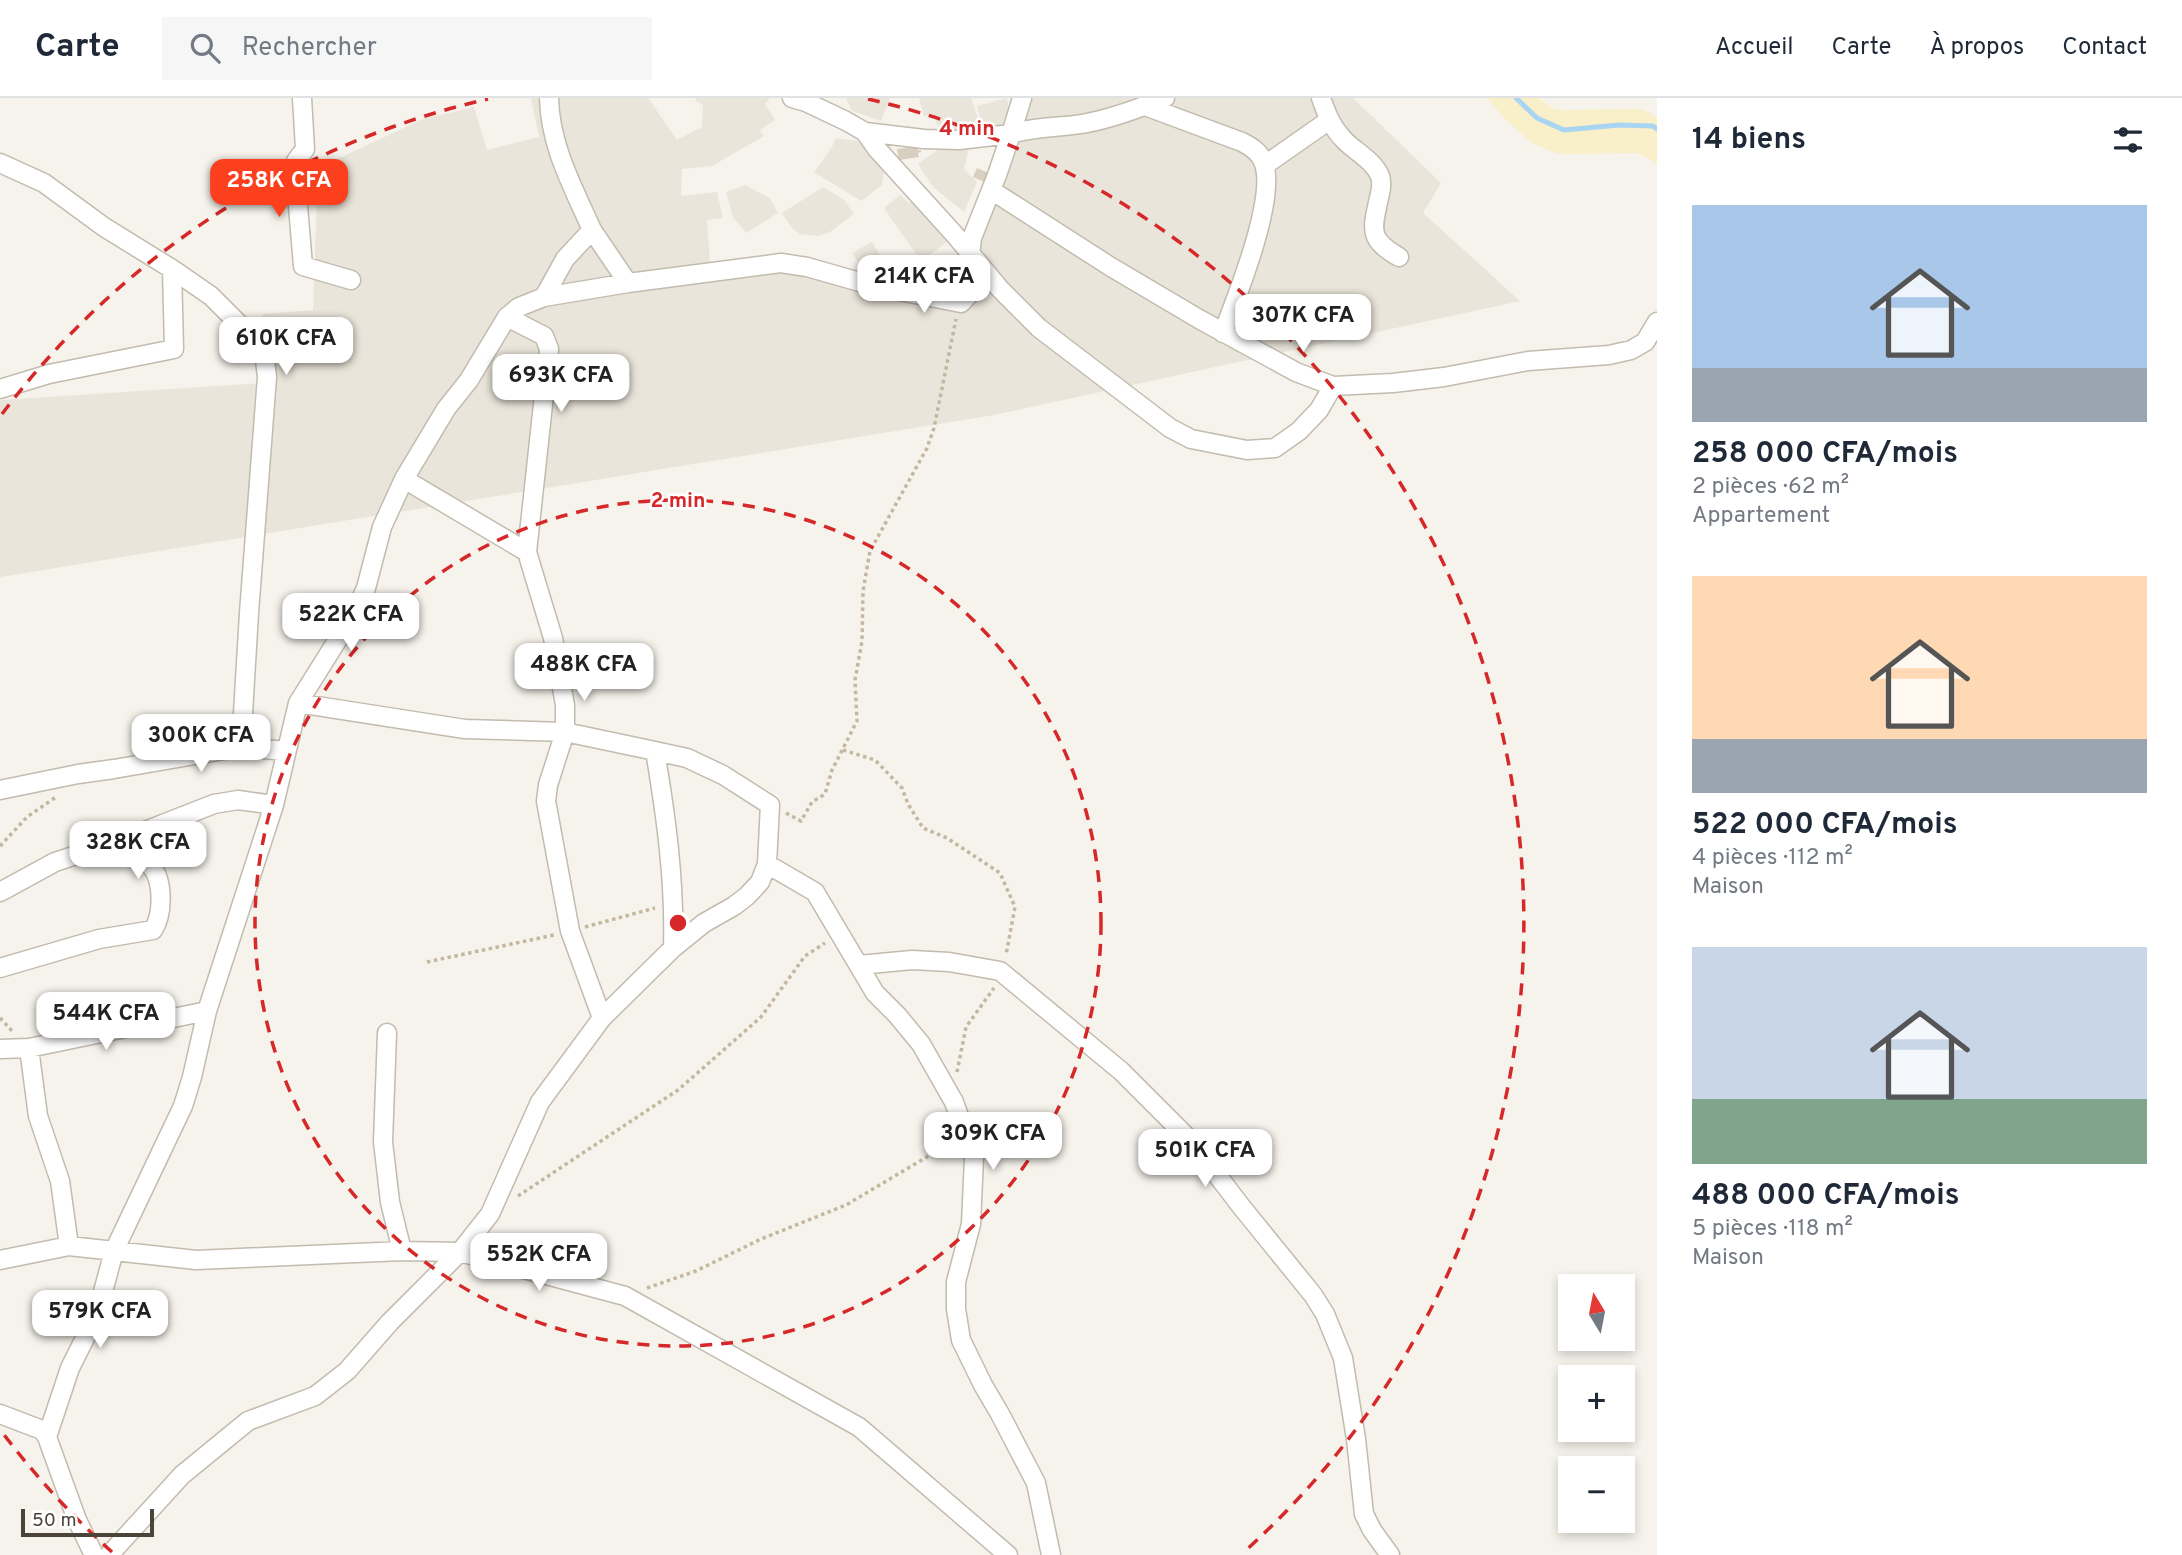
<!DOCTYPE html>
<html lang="fr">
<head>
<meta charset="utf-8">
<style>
  :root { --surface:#fff; --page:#f6f6f7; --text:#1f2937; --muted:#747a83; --line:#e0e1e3; --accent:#fc3f1d }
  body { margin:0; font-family:Overpass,sans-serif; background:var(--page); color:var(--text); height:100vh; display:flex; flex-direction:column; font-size:26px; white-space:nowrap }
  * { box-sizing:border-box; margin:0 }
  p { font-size:23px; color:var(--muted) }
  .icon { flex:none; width:38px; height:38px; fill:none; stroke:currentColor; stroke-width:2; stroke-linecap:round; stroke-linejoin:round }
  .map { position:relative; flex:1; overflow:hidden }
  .side { display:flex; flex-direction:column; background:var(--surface); width:525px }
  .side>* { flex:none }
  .needle { width:46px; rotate:350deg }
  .controls { position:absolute; left:1558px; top:1176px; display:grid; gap:14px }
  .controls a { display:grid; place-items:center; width:77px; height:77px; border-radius:0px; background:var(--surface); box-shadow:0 4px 10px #0003; font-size:35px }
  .scale { position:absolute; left:21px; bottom:18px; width:133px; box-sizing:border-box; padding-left:7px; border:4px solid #4b4439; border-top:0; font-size:19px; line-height:24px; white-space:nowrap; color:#4b4439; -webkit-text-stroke:5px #fff; paint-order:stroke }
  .price { position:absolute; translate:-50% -60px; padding:0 16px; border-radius:14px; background:#fff; color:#222; font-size:23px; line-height:46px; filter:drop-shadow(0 2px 4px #0008) }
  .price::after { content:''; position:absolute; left:50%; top:42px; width:21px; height:16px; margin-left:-10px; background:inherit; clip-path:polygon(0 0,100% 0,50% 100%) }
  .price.active { background:var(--accent); color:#fff }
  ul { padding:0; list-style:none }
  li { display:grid; align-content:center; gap:14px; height:371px; padding:0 35px }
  li span { display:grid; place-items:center; height:217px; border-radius:0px; color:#555 }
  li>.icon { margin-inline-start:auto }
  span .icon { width:126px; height:126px; fill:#fffc; stroke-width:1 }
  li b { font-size:30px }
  h2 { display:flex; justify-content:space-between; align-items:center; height:84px; padding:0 35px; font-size:30px }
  header { display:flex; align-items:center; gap:42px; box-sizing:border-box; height:98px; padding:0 35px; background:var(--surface); border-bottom:2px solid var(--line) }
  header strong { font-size:33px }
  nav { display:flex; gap:38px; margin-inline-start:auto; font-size:24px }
  .search { width:490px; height:63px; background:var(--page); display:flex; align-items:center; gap:18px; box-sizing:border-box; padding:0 24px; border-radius:0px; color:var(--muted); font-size:26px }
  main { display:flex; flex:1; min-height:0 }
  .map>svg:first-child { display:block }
</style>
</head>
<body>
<header>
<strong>Carte</strong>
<div class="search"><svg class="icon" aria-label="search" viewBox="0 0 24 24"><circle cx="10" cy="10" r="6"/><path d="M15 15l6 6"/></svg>Rechercher</div>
<nav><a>Accueil</a><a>Carte</a><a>À propos</a><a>Contact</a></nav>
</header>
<main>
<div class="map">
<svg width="1657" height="1457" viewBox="0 0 1657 1457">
  <rect width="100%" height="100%" fill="#f6f3ec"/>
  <path fill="#eae5da" d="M531,0H648L677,42L702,29L703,7L695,3L696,0H770L765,6L775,22L760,32L764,38L712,68L682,71L681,98L717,94L723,120L707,122L711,179L785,167L959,200L970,190L975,150L1025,0H1353L1441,85L1423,115L1520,203L994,317L0,479V302L262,285V216L313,212L318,70L423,21L474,9L487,52L539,39Z
    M846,0H890L881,23L852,13Z
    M919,0H971L978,21L967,40L969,51L964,71L977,84L964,114L933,89L918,66L940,50V34L933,17L924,18Z
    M1007,0L1012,26L985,42L977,8Z
    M836,40L865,44L884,74L882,87L861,103L814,74L832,49Z
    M745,87L770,100L778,115L746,135L733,119L726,94Z
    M823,89L844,102L854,116L830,134L819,138L800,136L792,130L782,115Z
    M900,97L909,105L918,98L955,138L921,163L884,110Z
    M872,144L888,170L869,180L852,155Z"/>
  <path fill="#f9efc9" d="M1487,0H1539L1556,12L1642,11L1657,19V66L1638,55L1558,56L1532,45L1505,21Z"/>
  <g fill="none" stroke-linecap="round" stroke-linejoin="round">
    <path stroke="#a9d4f2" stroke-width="5" d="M1516,0L1537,20L1564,32L1619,27L1653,28L1657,31"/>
  </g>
  <path fill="#d8cfc1" d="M917,48L918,52H921V54L918,55L919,59L899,62L897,51Z
    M977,70L993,77L989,86L973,79Z"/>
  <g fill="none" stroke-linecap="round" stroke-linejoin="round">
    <defs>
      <path id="minor" d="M302,0L305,51L296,63V84L303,168L351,182
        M792,0L806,4L846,23L865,34L877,51L955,137L1000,191L1039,230L1170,330L1191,341L1247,352L1275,350L1299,333L1319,312L1333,288
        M1321,0C1327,17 1332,30 1345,43C1356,54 1374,63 1380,78C1382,84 1381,93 1379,100C1372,132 1368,141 1399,159
        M1145,8L1242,44C1252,49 1261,55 1264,66C1276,102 1237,198 1223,235
        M865,34L924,41L959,42L1011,36L1022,0
        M0,65L44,85L104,129L172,171L211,198L240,227L263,245L267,279L249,515L241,649
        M1265,67L1328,23
        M991,92L1111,169L1199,221L1296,274L1333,288L1393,285L1444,279L1528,263L1609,257L1631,252L1645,244L1657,224
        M592,132L628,185L781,165L807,169L874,188L961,205L975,190L977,183L970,157L972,140L997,77L1011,36C1036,28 1062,30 1087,25C1114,20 1140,10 1165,0
        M544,199L628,185
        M507,219L544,238L549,251L527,454
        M0,291L49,276L174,251L172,171
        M404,381L527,454L553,540L565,607V634L548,687L546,703L570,833L602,920
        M298,605L465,631L565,634L655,653L687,660L723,677L770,707L767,766L760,784L747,798L734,808L704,825L673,850
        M0,692L78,676L114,671L241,649L286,653
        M767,766L815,794L875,895L897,917L921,946L954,1004L974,1060L971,1126L956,1184V1211L961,1242L983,1287L1000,1316L1036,1385L1051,1457
        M0,794L55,764L122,742L214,706L238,702L274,707
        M859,867L912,862L949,864L1000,873L1121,973L1192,1044L1240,1107L1313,1197L1325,1216L1343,1260L1356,1341L1364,1416L1372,1432L1390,1457
        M0,870L99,841L153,832C163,817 164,783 151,768C144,761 131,751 122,742
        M387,935L383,1044L390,1104L402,1153
        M29,950L38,1018L60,1083L69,1148
        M0,951L29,950L207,913
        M0,1162L69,1148L196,1162L402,1153L460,1154L625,1198L859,1329L1008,1457
        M0,1316L42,1332L47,1339L77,1422L94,1457
        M47,1339L70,1270L97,1216L114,1153L183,1008L192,979L207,913L274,707L298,605L355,514L366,490L382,429L404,381L446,311L469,282L507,219L519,209L544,199L565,161L592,132C573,89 550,48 549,0
        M109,1457L182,1377L248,1323L315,1298L347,1273L390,1224L460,1154L490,1116L540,1004L602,920L673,850C675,783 666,718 655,653"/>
    </defs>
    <use href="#minor" stroke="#c2bbae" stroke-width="21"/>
    <path stroke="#c4b79f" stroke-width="3.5" stroke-dasharray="3.5 3.5" stroke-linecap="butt" d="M843,652L875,662L902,690L908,706L923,730L947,740L1000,775L1015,809L1006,857
      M786,715L801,723L812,704L825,696L832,672L857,623L855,582L862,543L863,493L870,453L927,350L934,330L956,221
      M0,748L27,719L56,699
      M585,829L655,810
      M427,864L554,837
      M0,920L13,934
      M957,974L966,929L994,890
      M518,1098L678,992L761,919L805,858L825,845
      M647,1190L696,1173L761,1141L846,1107L952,1044"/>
    <use href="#minor" stroke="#fff" stroke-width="18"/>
  </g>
  <g fill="none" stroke="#d62828" stroke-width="3.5" stroke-dasharray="12 9">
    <circle cx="678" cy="825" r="423"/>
    <path d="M112 1454A846 846 0 0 1 2 1334M2 316A846 846 0 0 1 488 1M868 1A846 846 0 0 1 1244 1454"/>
  </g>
  <circle cx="678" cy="825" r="10" fill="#d62828" stroke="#fff" stroke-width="3.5"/>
  <g font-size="21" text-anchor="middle" font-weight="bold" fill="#d62828" stroke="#fff" stroke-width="5" stroke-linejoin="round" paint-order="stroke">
    <text x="967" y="37">4 min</text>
    <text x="678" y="409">2 min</text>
  </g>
</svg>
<div class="controls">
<a><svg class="needle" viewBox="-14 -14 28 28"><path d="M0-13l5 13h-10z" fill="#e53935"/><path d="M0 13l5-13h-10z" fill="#747a83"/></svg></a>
<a>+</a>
<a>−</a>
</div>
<div class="scale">50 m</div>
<b class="price active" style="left:279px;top:121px">258K CFA</b>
<b class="price" style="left:924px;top:217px">214K CFA</b>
<b class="price" style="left:1303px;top:256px">307K CFA</b>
<b class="price" style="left:286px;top:279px">610K CFA</b>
<b class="price" style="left:561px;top:316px">693K CFA</b>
<b class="price" style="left:351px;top:555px">522K CFA</b>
<b class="price" style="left:584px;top:605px">488K CFA</b>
<b class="price" style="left:201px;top:676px">300K CFA</b>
<b class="price" style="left:138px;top:783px">328K CFA</b>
<b class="price" style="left:106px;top:954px">544K CFA</b>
<b class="price" style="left:993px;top:1074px">309K CFA</b>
<b class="price" style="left:1205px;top:1091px">501K CFA</b>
<b class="price" style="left:539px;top:1195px">552K CFA</b>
<b class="price" style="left:100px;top:1252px">579K CFA</b>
</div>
<section class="side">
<h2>14 biens<svg class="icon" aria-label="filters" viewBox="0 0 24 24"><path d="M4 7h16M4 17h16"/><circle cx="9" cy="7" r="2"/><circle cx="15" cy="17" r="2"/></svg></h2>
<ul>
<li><span style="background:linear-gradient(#a9c7e8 75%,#9aa5b1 0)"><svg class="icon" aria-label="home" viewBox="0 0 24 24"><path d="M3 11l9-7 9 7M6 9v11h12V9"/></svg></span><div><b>258 000 CFA/mois</b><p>2 pièces · 62 m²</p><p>Appartement</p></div></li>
<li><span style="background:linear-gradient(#ffd9b3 75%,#9aa5b1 0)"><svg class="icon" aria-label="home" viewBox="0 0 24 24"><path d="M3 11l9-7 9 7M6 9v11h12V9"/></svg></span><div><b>522 000 CFA/mois</b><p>4 pièces · 112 m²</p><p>Maison</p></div></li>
<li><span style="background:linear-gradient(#c9d6e8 70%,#7fa58c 0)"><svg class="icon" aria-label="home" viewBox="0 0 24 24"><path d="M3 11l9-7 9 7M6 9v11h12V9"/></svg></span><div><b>488 000 CFA/mois</b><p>5 pièces · 118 m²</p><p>Maison</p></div></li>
</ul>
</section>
</main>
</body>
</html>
